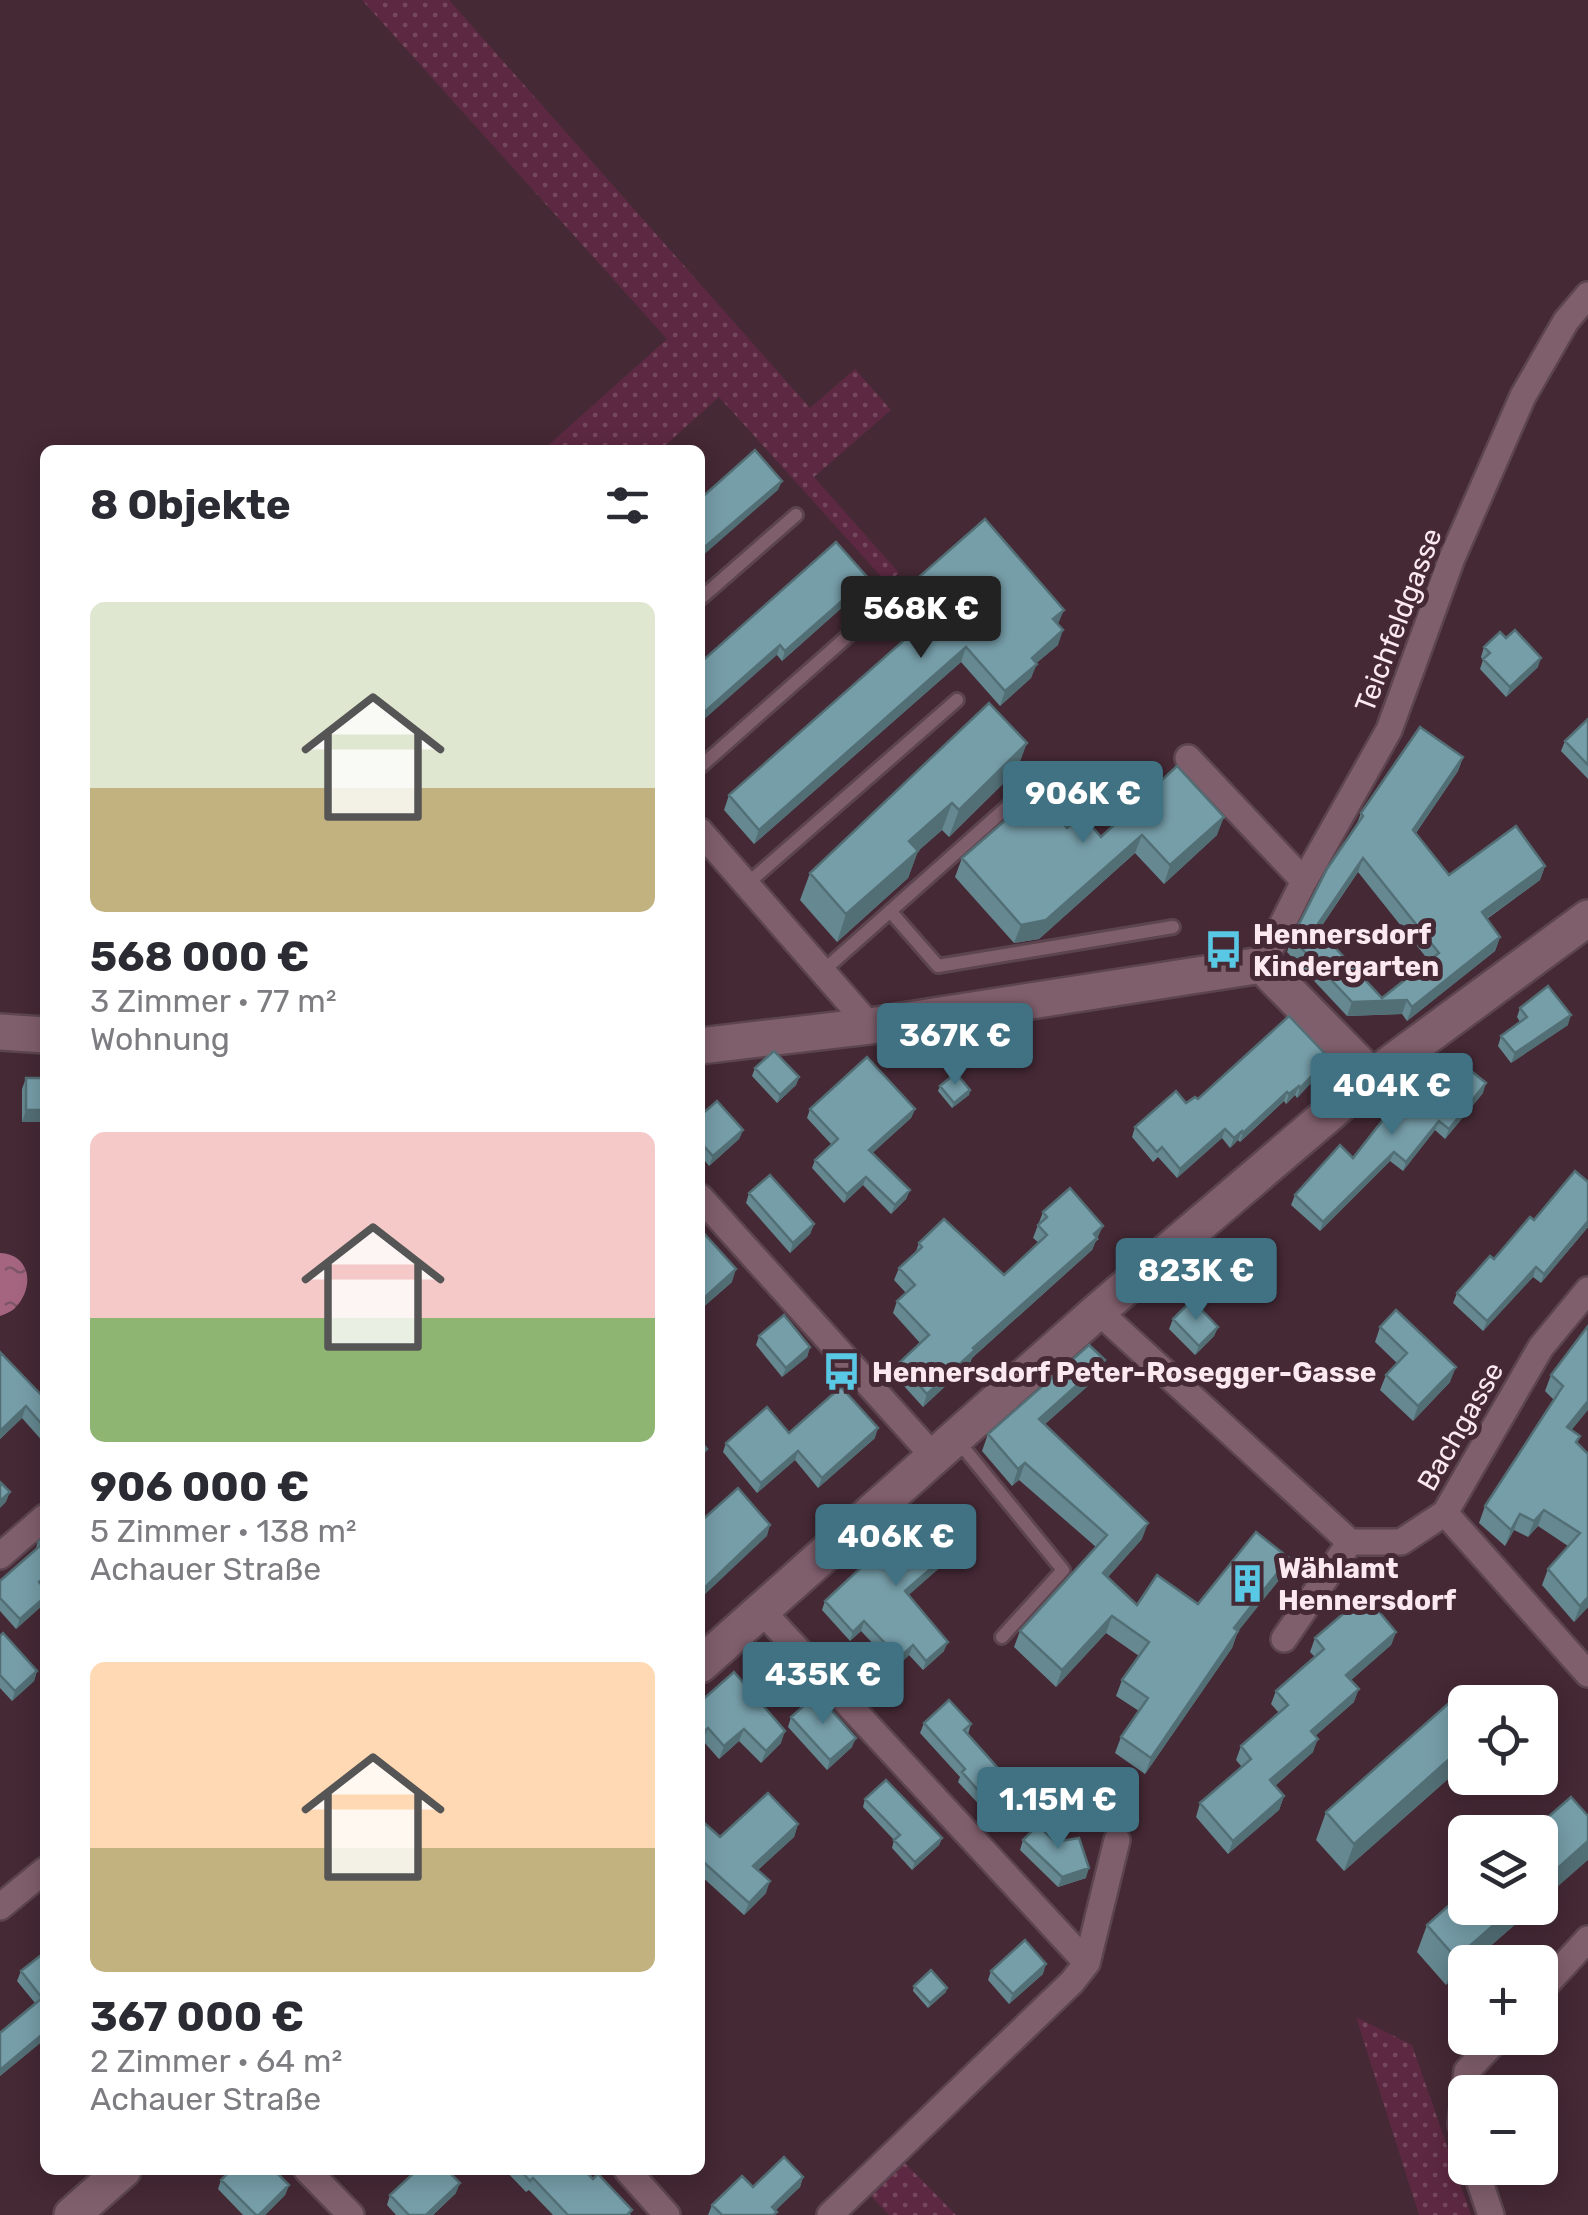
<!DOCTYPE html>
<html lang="de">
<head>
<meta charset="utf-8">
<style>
  :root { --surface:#fff; --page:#f2f2f3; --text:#2b2b33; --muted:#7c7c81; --accent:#407283 }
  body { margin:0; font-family:Rubik,sans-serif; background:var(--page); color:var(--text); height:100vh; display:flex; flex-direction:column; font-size:38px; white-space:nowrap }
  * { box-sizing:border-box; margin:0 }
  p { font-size:32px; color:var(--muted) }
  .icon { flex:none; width:55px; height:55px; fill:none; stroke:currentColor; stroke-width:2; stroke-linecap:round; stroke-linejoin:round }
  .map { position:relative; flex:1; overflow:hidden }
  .sheet { position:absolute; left:40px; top:445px; width:665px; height:1730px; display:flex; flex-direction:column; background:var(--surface); border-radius:15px; box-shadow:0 5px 25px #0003 }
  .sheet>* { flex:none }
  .tools { position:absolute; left:1448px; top:1685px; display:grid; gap:20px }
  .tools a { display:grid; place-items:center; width:110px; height:110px; border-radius:15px; background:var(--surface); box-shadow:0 5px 25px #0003; font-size:50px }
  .price { position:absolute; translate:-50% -85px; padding:0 22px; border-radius:10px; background:var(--accent); color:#fff; font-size:32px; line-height:65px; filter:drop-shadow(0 2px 5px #0008) }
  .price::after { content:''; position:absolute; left:50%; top:60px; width:30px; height:22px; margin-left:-15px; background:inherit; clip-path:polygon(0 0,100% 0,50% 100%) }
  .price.active { background:#222; color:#fff }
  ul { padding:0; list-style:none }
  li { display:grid; align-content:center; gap:20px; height:530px; padding:0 50px }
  li span { display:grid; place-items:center; height:310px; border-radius:15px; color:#555 }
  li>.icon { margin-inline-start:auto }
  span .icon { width:180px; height:180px; fill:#fffc; stroke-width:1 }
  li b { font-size:42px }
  h2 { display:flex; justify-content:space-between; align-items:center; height:120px; padding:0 50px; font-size:42px }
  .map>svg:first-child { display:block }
</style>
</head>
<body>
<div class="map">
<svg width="1588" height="2215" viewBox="0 0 1588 2215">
  <defs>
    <pattern id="grass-dots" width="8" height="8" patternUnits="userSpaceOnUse" patternTransform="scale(2.5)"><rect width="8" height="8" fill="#5d2942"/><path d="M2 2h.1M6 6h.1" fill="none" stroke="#75485e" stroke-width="1.8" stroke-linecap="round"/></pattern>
    <pattern id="water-ripples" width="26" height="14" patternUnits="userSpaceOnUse" patternTransform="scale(2.5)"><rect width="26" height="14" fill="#a56581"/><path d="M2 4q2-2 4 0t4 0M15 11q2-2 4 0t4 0" fill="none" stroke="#7d5767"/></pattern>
  </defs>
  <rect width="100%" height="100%" fill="#452935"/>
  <path fill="url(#grass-dots)" d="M362,0H449L810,408L855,369L891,410L814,477L899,573L887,583L719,397L660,450H543L667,339Z
    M1356,2017L1412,2045L1471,2215H1419Z
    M903,2161L956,2215H889L869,2194Z"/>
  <path fill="url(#water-ripples)" d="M0,1253C31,1254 35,1288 15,1308C11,1312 5,1314 0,1316Z"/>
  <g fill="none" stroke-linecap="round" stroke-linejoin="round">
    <defs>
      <path id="lane" d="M700,599L796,515
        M700,767L884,604
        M747,884L957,700
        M890,911L938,966L1173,927
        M823,971L1033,784
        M958,1441L1063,1570L1002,1637"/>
      <path id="street" d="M1188,758L1304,881
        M700,831L870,1026
        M1262,965L1304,881L1389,730L1452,558L1523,396L1566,321L1588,295
        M700,1197L935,1458
        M1098,1311L1350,1542
        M1445,1513L1588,1674
        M0,1556L45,1517
        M762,1611L1087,1963
        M1284,1639L1350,1542H1401L1445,1513L1541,1347L1588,1290
        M0,1907L45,1870
        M1540,1991L1588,1939
        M1465,2136L1461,2124L1467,2071L1498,2038
        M1475,2168L1491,2215
        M307,2170L351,2215
        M627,2170L667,2215
        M830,2215L1072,1982L1087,1963L1117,1840"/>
      <path id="secondary" d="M0,1032L45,1035
        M700,1046L870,1026L1262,965L1372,1077
        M700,1665L1098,1311L1372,1077L1588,918
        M72,2215L123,2170"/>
    </defs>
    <use href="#lane" stroke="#5c454f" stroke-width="18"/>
    <use href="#street" stroke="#5c454f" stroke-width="30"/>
    <use href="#secondary" stroke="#5c454f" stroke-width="40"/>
    <use href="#lane" stroke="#805f6c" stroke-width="12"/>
    <use href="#street" stroke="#805f6c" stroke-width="25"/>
    <use href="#secondary" stroke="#805f6c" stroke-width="35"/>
  </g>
  <path fill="#658891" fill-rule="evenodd" d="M868,578L864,588L782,661L777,655L700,663Z
    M911,584L1058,624V645L1036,663L1031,678L1000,706L961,662L754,844L724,810L729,795L925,621L906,599Z
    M1484,647L1538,667L1506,697L1480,669L1483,660L1481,657Z
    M1588,719V779L1561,751L1565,741Z
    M1463,757L1458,771L1416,833L1449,875L1545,866L1540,880L1487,919L1500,937L1495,951L1407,1021L1402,1014L1347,1016L1287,952L1292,938L1356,826L1361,813ZM1358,872L1429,961L1382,998L1319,930Z
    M1177,766L1217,835L1164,884L1135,853L1039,939L1014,943L955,877L962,858L1067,828L1101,837Z
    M1017,770L949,837L942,830L918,851L908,878L837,942L800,900L810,873Z
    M1520,1008L1568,1025L1511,1063L1498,1046L1501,1036L1520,1022L1517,1017Z
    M45,1052V1122H22V1089L26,1078H44Z
    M1329,1058L1325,1068L1297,1098L1295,1095L1286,1104L1284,1101L1240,1142L1238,1140L1230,1148L1222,1138L1177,1178L1158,1157L1153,1162L1132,1137L1135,1127L1186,1103Z
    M755,1068L799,1077L796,1085L777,1103L752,1076Z
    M940,1086L970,1090L969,1095L952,1108L938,1091Z
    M1426,1093H1483L1445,1139L1435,1130L1403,1171L1390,1161L1320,1231L1291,1205L1295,1195L1353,1158L1410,1097Z
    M810,1109H915L911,1118L872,1153L910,1190L906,1199L891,1214L863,1185L844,1203L812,1168L815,1160L831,1144L807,1118Z
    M700,1116L743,1130L739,1139L709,1166L700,1155Z
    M1588,1182V1227L1541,1283L1533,1277L1483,1331L1453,1303L1457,1293L1534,1220Z
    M749,1193L814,1224L810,1234L790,1253L746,1203Z
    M1043,1212L1099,1239L1095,1242L1092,1250L972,1358L970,1363L923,1407L894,1375L899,1363L920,1343L893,1313L897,1301L906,1293L894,1280L899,1268L915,1254L919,1243L1004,1275L1039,1243L1033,1238Z
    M700,1229L732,1282L701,1309H700Z
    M1173,1319L1218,1327L1214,1336L1195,1355L1169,1329Z
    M1588,1326L1572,1430L1580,1436L1577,1444L1588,1454V1607L1574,1622L1542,1585L1548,1569L1568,1546L1538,1526L1528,1537L1514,1530L1505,1546L1479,1523L1485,1506L1554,1400L1545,1391L1551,1375Z
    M1380,1327L1450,1382L1413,1421L1380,1390L1386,1375L1397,1363L1375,1342Z
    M759,1336L810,1347L807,1357L782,1377L756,1345Z
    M0,1352L45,1399V1444L22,1418L0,1439Z
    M1105,1360L1099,1376L1045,1424L1142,1539L1108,1577L1137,1605L1198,1604L1289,1558L1283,1575L1238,1631L1232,1648L1145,1774L1115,1753L1121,1737L1139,1711L1116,1696L1122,1680L1139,1656L1106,1633L1056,1687L1014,1647L1020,1631L1096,1547L1019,1480L1012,1486L982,1451L988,1434Z
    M789,1433L875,1438L818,1488L795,1460L757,1493L723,1452L726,1443Z
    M45,1536L42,1586L45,1589V1603L16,1629L0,1611V1581L35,1551L38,1542Z
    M957,1546L953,1556L908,1595L944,1651L923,1670L909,1655L896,1668L861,1631L850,1641L822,1610L825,1601Z
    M1396,1632L1391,1645L1351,1680L1354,1702L1315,1736L1313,1752L1275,1786L1284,1796L1279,1810L1228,1854L1196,1817L1200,1803L1242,1767L1236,1760L1241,1746L1279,1713L1271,1704L1276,1691L1315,1657L1310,1652L1315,1638Z
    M0,1636L37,1671L34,1681L12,1701L0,1688Z
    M700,1702L781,1743L761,1763L739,1741L719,1759L703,1741Z
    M1465,1702V1764L1344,1871L1316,1840L1326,1812Z
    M791,1717L852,1747L827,1770L788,1727Z
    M924,1723L971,1724L968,1734L1013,1785L1009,1794L988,1814L958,1782L960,1777L920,1733Z
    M865,1799L942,1838L939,1845L912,1870L892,1848L894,1840L863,1807Z
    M700,1819L720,1837L798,1824L794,1837L758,1870L766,1893L744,1915L700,1875Z
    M1023,1840L1086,1878L1058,1887L1020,1850Z
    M1465,1908H1534L1472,1962H1465L1446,1985L1417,1952L1427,1925Z
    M45,1952V2039L0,2076V2033L35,2003L17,1981L21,1971Z
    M991,1971L1043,1974L1009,2004L988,1980Z
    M914,1986L946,1992L928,2008L913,1991Z
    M505,2170H584L631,2215H553L529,2190L526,2192Z
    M803,2177L800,2187L775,2210V2215H708L712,2205L753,2187Z
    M221,2180L289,2185L285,2195L265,2215H243L218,2189Z
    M456,2193L433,2215H396L387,2205L390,2195Z"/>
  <path fill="#536f76" d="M782,481L778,490L700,558V551Z
    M868,578L864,588L782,661L785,651Z
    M1064,610L1058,624L1053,619Z
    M1063,630L1058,645L1026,672L1032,658Z
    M780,645L777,655L700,723V716Z
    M966,647L961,662L754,844L759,830Z
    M1541,658L1538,667L1506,697L1510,687Z
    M1037,664L1031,678L1000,706L1005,691Z
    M1027,743L1017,770L949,837L959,810Z
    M1463,757L1458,771L1408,844L1413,830Z
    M952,803L942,830L918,851L908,878L837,942L846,914L909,841Z
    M1224,817L1217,835L1164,884L1170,865Z
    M1142,835L1135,853L1039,939L1014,943L1021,925Z
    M1363,858L1358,872L1311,941L1316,927Z
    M1545,866L1540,880L1476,926L1482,912Z
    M1500,937L1495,951L1407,1021L1412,1007Z
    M1407,1000L1402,1014L1347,1016L1352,1002Z
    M1571,1015L1568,1025L1511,1063L1515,1053Z
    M1329,1058L1325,1068L1297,1098L1300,1088Z
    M799,1077L796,1085L777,1103L780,1095Z
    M1486,1083L1483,1093L1445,1139L1449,1129Z
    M1299,1086L1295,1095L1286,1104L1289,1094Z
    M970,1090L969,1095L952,1108L954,1103Z
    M1287,1092L1284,1101L1240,1142L1243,1133Z
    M915,1109L911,1118L866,1159L869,1150Z
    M26,1110H45V1122H22Z
    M1439,1121L1435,1130L1403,1171L1406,1162Z
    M1225,1129L1222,1138L1177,1178L1180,1169Z
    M743,1130L739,1139L709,1166L713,1156Z
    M1242,1131L1238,1140L1230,1148L1234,1138Z
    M1394,1152L1390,1161L1320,1231L1323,1222Z
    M866,1177L863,1185L844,1203L847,1194Z
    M910,1190L906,1199L891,1214L895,1205Z
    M1588,1221V1227L1541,1283L1544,1274Z
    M814,1224L810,1234L790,1253L793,1243Z
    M1103,1226L1092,1250L972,1358L970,1363L923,1407L927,1394L973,1348Z
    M1536,1267L1533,1277L1483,1331L1487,1321Z
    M736,1269L732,1282L701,1309L705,1297Z
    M1218,1327L1214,1336L1195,1355L1199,1346Z
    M810,1347L807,1357L782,1377L786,1368Z
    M1105,1360L1099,1376L1033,1435L1039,1419Z
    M1456,1367L1450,1382L1413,1421L1418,1406Z
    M1588,1401V1410L1561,1443L1567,1427Z
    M26,1406L22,1418L0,1439V1431Z
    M878,1428L875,1438L818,1488L822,1478Z
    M798,1451L795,1460L757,1493L761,1483Z
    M1025,1463L1019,1480L1012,1486L1018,1469Z
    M10,1492L6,1502L0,1508V1501Z
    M1544,1510L1538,1526L1528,1537L1534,1521Z
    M1520,1514L1514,1530L1505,1546L1511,1530Z
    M1148,1523L1142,1539L1097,1589L1103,1573Z
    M770,1525L767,1536L700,1599V1592Z
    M957,1546L953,1556L902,1601L905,1591Z
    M1289,1558L1283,1575L1228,1644L1234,1628Z
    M45,1597V1603L16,1629L20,1619Z
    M1588,1597V1607L1574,1622L1580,1606Z
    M1112,1616L1106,1633L1056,1687L1062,1670Z
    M864,1621L861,1631L850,1641L853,1632Z
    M1238,1631L1232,1648L1145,1774L1151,1758Z
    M1396,1632L1391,1645L1342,1688L1346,1675Z
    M948,1642L944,1651L923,1670L926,1661Z
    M913,1645L909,1655L896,1668L899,1658Z
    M37,1671L34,1681L12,1701L15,1691Z
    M1359,1689L1354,1702L1306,1744L1311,1731Z
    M708,1728L703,1741L700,1744V1735Z
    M744,1729L739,1741L719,1759L724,1746Z
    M785,1731L781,1743L761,1763L766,1751Z
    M856,1738L852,1747L827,1770L830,1760Z
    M1318,1739L1313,1752L1266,1794L1270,1780Z
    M1465,1745V1764L1344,1871L1354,1844Z
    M1013,1785L1009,1794L988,1814L991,1805Z
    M1284,1796L1279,1810L1228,1854L1233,1841Z
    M798,1824L794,1837L749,1878L753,1866Z
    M942,1838L939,1845L912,1870L915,1862Z
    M1588,1841V1860L1540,1902V1884Z
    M1089,1868L1086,1878L1058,1887L1062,1877Z
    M770,1881L766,1893L744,1915L749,1903Z
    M1513,1908H1534L1472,1962H1465V1969L1446,1985L1456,1958Z
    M1046,1964L1043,1974L1009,2004L1013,1994Z
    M947,1988L946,1992L928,2008L930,2003Z
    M45,2032V2039L0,2076V2070Z
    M803,2177L800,2187L771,2215L772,2207Z
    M460,2183L456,2193L433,2215H426Z
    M289,2185L285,2195L265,2215H259Z"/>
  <path fill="#769ea9" stroke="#536f76" stroke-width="2.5" fill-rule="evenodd" d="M755,450L782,481L700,551V499Z
    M985,519L1064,610L1053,619L1063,630L1032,658L1037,664L1005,691L966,647L759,830L729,795L936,612L911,584Z
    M836,542L868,578L785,651L780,645L700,716V663Z
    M1515,630L1541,658L1510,687L1483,659L1490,653L1484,647L1500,632L1506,638Z
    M989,703L1027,743L959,810L952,803L909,841L918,851L846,914L810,873Z
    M1588,719V765L1565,741Z
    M1420,727L1463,757L1413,830L1449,875L1516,826L1545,866L1482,912L1500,937L1412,1007L1407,1000L1352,1002L1292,938L1327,869L1363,816L1361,813ZM1363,858L1439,953L1382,998L1316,927Z
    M1177,766L1224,817L1170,865L1142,835L1046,920L1021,925L962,858L1037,793L1067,828L1082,815L1101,837Z
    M1548,986L1571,1015L1515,1053L1501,1036L1527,1017L1520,1008Z
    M1289,1016L1329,1058L1300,1088L1299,1086L1289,1094L1287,1092L1243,1133L1242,1131L1234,1138L1225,1129L1180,1169L1162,1147L1157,1152L1135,1127L1176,1091L1186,1103L1195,1097L1198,1099Z
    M774,1051L799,1077L780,1095L755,1068Z
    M867,1057L915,1109L869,1150L910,1190L895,1205L866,1177L847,1194L815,1160L838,1139L810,1109Z
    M1454,1057L1486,1083L1449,1129L1439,1121L1406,1162L1394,1152L1323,1222L1295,1195L1340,1145L1353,1158L1404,1093L1410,1097L1418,1087L1426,1093Z
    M956,1073L970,1090L954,1103L940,1086Z
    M26,1078H45V1110H26Z
    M717,1101L743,1130L713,1156L700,1142V1116Z
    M1575,1171L1588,1182V1221L1544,1274L1536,1267L1487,1321L1457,1293L1490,1256L1494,1259L1530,1217L1534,1220Z
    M770,1175L814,1224L793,1243L749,1193Z
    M1070,1188L1103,1226L1094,1234L1097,1238L973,1348L975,1350L927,1394L899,1363L929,1335L897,1301L915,1285L899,1268L922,1247L919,1243L944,1219L1004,1275L1047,1235L1038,1225L1047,1217L1043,1212Z
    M700,1229L736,1269L705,1297L700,1291Z
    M1192,1300L1218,1327L1199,1346L1173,1319Z
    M1396,1310L1456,1367L1418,1406L1386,1375L1407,1353L1380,1327Z
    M784,1315L810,1347L786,1368L759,1336Z
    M1588,1326V1401L1567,1427L1580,1436L1576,1442L1588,1454V1597L1580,1606L1548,1569L1580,1533L1544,1510L1534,1521L1520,1514L1511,1530L1485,1506L1563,1386L1551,1375Z
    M1089,1345L1105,1360L1039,1419L1148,1523L1103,1573L1137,1605L1157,1575L1198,1604L1256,1532L1289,1558L1234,1628L1238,1631L1151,1758L1121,1737L1148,1698L1122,1680L1149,1642L1112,1616L1062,1670L1020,1631L1107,1535L1025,1463L1018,1469L988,1434Z
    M0,1352L45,1399V1428L26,1406L0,1431Z
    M841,1387L878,1428L822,1478L798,1451L761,1483L726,1443L767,1407L789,1433Z
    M700,1441L707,1449L700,1456Z
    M0,1482L10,1492L0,1501Z
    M738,1488L770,1525L700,1592V1522Z
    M924,1509L957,1546L905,1591L948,1642L926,1661L913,1645L899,1658L864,1621L853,1632L825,1601Z
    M45,1536V1577L39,1582L45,1589V1597L20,1619L0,1598V1581L41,1545L38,1542Z
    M1365,1595L1396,1632L1346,1675L1359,1689L1311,1731L1318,1739L1270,1780L1284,1796L1233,1841L1200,1803L1251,1759L1241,1746L1288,1705L1276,1691L1324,1649L1315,1638Z
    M3,1633L37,1671L15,1691L0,1675V1636Z
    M734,1672L785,1731L766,1751L744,1729L724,1746L708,1728L700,1735V1702Z
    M1466,1688L1478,1702H1465V1745L1354,1844L1326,1812Z
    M817,1694L856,1738L830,1760L791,1717Z
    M949,1700L971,1724L964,1730L1013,1785L991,1805L962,1772L965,1769L924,1723Z
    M886,1780L942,1838L915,1862L894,1840L900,1835L865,1799Z
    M768,1793L798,1824L753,1866L770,1881L749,1903L700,1859V1819L720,1837Z
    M1571,1797L1588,1816V1841L1540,1884V1832H1531Z
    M1038,1825L1055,1842L1079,1838L1089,1868L1062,1877L1023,1840Z
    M1465,1891V1908H1513L1456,1958L1427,1925Z
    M1025,1940L1046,1964L1013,1994L991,1971Z
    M45,1952V2032L0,2070V2033L42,1998L21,1971Z
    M931,1970L947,1988L930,2003L914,1986Z
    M784,2157L803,2177L772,2207L777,2212L773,2215H722L712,2205L742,2176L753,2187Z
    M231,2170H274L289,2185L259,2215H256L221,2180Z
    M417,2170H447L460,2183L426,2215H409L390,2195Z
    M520,2170H584L593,2179L598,2174L632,2210L627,2215H568L533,2178L530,2181Z"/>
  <defs>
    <symbol id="bus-bare" viewBox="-9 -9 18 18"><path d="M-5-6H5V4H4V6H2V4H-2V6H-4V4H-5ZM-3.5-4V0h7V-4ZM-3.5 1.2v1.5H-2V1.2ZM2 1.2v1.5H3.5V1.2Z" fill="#59c8e5" stroke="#452935" stroke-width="2.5" paint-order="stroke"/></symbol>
    <symbol id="building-bare" viewBox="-9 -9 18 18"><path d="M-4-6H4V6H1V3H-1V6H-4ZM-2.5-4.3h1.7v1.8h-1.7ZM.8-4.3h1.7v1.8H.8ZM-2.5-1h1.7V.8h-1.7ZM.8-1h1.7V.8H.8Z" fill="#59c8e5" stroke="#452935" stroke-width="2.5" paint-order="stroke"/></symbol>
  </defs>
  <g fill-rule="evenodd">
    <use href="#bus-bare" x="1196" y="922" width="55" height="55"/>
    <use href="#bus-bare" x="814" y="1344" width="55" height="55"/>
    <use href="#building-bare" x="1220" y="1556" width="55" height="55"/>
  </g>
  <g text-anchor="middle" stroke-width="10" stroke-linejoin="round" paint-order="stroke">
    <g font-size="28" fill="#fce9f0" stroke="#452935">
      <text transform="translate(1398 620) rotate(-69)" y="10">Teichfeldgasse</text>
      <text transform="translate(1460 1426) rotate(-60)" y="10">Bachgasse</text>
    </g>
    <g font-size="28" font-weight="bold" fill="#fce9f0" stroke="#452935" text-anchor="start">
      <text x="1253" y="944">Hennersdorf<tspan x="1253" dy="32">Kindergarten</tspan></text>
      <text x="872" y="1382">Hennersdorf Peter-Rosegger-Gasse</text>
      <text x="1278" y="1578">Wählamt<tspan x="1278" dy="32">Hennersdorf</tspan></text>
    </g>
  </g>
</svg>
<div class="tools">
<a><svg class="icon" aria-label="locate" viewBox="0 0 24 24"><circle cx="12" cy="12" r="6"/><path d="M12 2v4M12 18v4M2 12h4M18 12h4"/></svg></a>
<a><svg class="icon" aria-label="layers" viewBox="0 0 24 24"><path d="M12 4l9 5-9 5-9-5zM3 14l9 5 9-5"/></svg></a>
<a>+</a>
<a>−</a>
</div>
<b class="price active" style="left:921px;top:661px">568K €</b>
<b class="price" style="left:1083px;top:846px">906K €</b>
<b class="price" style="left:955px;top:1088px">367K €</b>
<b class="price" style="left:1392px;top:1138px">404K €</b>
<b class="price" style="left:1196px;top:1323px">823K €</b>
<b class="price" style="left:896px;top:1589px">406K €</b>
<b class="price" style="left:823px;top:1727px">435K €</b>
<b class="price" style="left:1058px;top:1852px">1.15M €</b>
<section class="sheet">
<h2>8 Objekte<svg class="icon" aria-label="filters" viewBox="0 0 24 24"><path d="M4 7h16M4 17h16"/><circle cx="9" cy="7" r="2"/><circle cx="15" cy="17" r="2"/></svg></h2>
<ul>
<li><span style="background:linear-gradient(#dfe7d0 60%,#c2b280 0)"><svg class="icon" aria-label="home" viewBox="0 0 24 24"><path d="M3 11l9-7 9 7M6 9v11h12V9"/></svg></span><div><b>568 000 €</b><p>3 Zimmer · 77 m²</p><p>Wohnung</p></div></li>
<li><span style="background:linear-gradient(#f6c9c9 60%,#8fb573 0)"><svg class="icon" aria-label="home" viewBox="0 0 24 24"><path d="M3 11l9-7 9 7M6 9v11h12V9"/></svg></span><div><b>906 000 €</b><p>5 Zimmer · 138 m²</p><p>Achauer Straße</p></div></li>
<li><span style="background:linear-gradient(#ffd9b3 60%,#c2b280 0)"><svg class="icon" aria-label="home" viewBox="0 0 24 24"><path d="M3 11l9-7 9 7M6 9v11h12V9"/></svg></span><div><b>367 000 €</b><p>2 Zimmer · 64 m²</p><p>Achauer Straße</p></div></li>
</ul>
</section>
</div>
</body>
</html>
